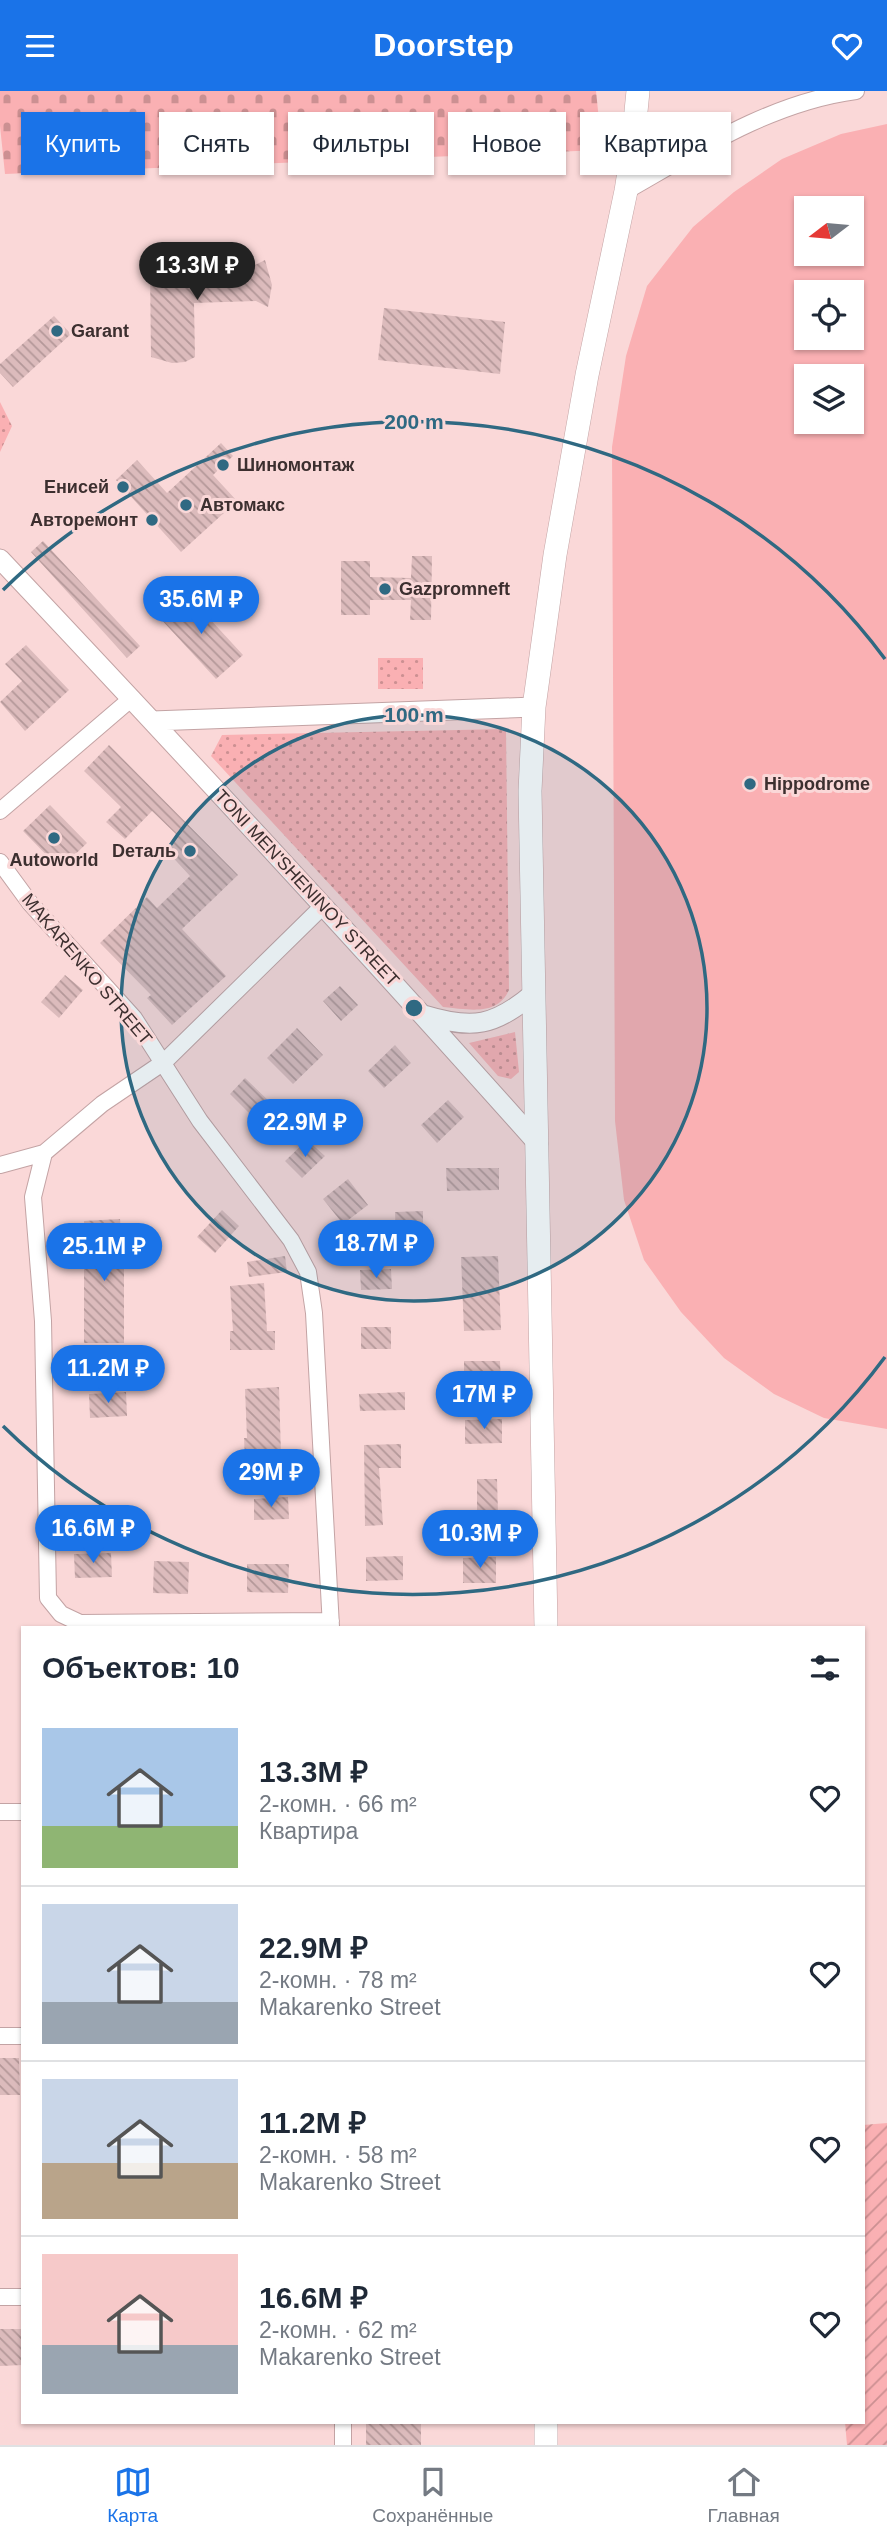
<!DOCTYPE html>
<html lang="ru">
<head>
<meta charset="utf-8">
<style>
  :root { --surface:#fff; --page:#f2f2f3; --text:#1f2937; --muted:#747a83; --line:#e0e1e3; --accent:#1a73e8 }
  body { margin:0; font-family:Arial,sans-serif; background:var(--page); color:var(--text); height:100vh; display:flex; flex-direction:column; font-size:26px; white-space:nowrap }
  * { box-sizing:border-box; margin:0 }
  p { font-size:23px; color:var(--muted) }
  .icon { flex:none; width:38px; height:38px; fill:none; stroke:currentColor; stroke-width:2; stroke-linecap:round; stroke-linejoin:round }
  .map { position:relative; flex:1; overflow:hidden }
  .details { position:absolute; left:21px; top:1535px; width:844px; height:798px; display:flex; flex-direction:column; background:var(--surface); border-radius:0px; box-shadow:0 2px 5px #0004 }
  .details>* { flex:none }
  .hud { position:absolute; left:21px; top:21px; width:845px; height:63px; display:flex; gap:14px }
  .needle { width:46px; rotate:254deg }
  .controls { position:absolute; left:794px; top:105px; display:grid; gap:14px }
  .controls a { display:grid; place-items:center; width:70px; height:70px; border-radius:0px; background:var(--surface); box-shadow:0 2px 5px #0004; font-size:35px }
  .price { position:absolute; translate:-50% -60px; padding:0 16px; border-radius:24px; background:var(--accent); color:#fff; font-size:23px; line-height:46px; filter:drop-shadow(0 2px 4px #0008) }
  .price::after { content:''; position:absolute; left:50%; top:42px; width:21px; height:16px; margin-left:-10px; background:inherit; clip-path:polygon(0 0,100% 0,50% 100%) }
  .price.on { background:#222; color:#fff }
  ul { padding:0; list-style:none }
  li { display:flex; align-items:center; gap:21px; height:175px; padding:0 21px }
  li+li { border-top:2px solid var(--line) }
  li span { display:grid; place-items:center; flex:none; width:196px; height:140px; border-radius:0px; color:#555 }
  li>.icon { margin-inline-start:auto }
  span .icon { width:84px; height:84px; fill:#fffc; stroke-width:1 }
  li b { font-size:30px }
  h2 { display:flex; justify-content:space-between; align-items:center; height:84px; padding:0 21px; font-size:30px }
  .tag { padding:0 24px; border-radius:0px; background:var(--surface); box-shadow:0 2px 5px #0004; font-size:24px; line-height:63px }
  .tag.on { background:var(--accent); color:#fff }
  header { display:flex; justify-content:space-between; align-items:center; height:91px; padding:0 21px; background:var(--accent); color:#fff; font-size:32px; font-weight:600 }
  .dock { display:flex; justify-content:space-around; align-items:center; height:98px; border-top:2px solid var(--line); background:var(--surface); font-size:19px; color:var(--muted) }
  .dock a { display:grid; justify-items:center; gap:4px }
  .dock .on { color:var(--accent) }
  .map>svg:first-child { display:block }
</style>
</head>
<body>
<header><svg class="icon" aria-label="menu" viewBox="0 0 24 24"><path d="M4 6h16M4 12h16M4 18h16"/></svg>Doorstep<svg class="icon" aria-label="heart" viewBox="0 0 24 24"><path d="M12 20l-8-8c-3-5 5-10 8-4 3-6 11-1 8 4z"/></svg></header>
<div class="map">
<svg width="887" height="2354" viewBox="0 0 887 2354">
  <defs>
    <pattern id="grass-dots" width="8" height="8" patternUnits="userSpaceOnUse" patternTransform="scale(1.75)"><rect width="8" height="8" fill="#fab0b3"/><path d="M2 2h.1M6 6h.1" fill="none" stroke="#cc9092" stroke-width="1.8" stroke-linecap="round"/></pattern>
    <pattern id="cemetery-stones" width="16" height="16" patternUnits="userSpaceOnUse" patternTransform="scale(1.75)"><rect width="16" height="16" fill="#fab0b3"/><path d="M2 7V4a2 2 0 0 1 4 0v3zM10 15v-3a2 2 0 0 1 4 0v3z" fill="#cc9092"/></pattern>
    <pattern id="garden-furrows" width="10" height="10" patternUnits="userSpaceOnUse" patternTransform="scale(1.75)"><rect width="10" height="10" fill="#fab0b3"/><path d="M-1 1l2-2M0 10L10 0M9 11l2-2" fill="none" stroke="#cc9092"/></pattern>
    <pattern id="building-back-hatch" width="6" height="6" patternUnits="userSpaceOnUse" patternTransform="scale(1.75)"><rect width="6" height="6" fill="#dcbbbc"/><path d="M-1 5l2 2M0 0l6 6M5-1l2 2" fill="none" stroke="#b49899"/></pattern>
  </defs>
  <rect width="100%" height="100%" fill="#fad8d8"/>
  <path fill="url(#grass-dots)" d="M0,311L12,335L0,361Z
    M378,567H423V598H378Z
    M506,638L509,899C497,926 467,918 443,916L211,665L222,644Z
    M515,941L519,981L511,988L498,985L469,952Z"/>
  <path fill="url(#cemetery-stones)" d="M0,0H596L602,59L5,83L0,35Z"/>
  <path fill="#fab0b3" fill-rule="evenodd" d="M887,33V1338L824,1327L774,1303L724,1267L681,1221L644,1169L624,1109L615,1030L612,356L626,265L647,195L693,136L734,101L782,68L841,43ZM807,117H852V163H807ZM807,201H852V247H807ZM807,285H852V331H807Z"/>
  <path fill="url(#garden-furrows)" d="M887,2032V2354H847L845,2331H863V2034Z"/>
  <path fill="url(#building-back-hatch)" d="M265,169L272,194L268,216L256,210L194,212L195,266L185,271L172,272L151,266L150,176L255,174Z
    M384,217L505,231L500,283L378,269Z
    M54,225L71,243L13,296L0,282V273Z
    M221,352L233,365L213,384L237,410L181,461L116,389L137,369L167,402Z
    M43,450L140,555L127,567L31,461Z
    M412,465H432L431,529H410L411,509H370V524H341V470H370V486L411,487Z
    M185,501L243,564L216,588L159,526Z
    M26,554L69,599L25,640L0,611L22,590L5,573Z
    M109,654L238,784L182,838L226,885L172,934L147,907L151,904L100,852L147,806L157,817L190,785L165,758L178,745L152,720L125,748L106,731L121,716L84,680Z
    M50,714L87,752L60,778L23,740Z
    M65,884L83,899L59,927L41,911Z
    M340,895L358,914L341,930L323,910Z
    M297,937L323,964L293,993L267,967Z
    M395,954L411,972L384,997L368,980Z
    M245,987L271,1012L255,1028L230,1003Z
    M448,1009L464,1026L437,1052L421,1034Z
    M307,1049L325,1065L302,1087L285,1070Z
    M446,1077H499V1099L447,1100Z
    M348,1088L368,1114L343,1133L323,1108Z
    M222,1119L239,1135L215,1162L197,1146Z
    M423,1120V1145H396L395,1121Z
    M120,1128L124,1176V1252H84V1176H86L84,1130Z
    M285,1165L287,1181L249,1186L247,1171Z
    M498,1165L501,1239L464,1240L461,1166Z
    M391,1178L392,1198L361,1199L360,1179Z
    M264,1192L267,1240H275V1259H230V1240H233L230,1195Z
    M361,1236H391V1258H361Z
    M464,1270H500L501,1294H464Z
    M279,1296L281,1365L245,1367L244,1347H247L245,1298Z
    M126,1301L127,1325L90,1327L89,1303Z
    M405,1301V1319L360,1320L359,1303Z
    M502,1328V1352L465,1353V1329Z
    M401,1353V1377H379L383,1434L365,1435L364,1354Z
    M477,1388H497L498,1423H477Z
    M288,1406L289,1428L254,1429V1408Z
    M459,1426L460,1444L429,1447L428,1428Z
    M111,1462L112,1486L75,1487L74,1463Z
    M403,1465V1489L366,1490V1466Z
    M496,1466V1492H463V1467Z
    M154,1470L189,1471L188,1503L153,1502Z
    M247,1473H289L288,1502L247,1501Z
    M0,1967H19L20,2004H0Z
    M0,2238H23V2274L0,2275Z
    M366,2331H421V2354H366Z"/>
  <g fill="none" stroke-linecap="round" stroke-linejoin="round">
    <defs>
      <path id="minor" d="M626,100C698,59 772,11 856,0
        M0,720L132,607
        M0,771L30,812L134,927L200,1030L291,1149L308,1181L314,1222L331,1536
        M44,1062L33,1106L43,1230L48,1507L61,1523L80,1532L331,1530
        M0,1074L44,1062L102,1013L164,971L323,815
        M0,1721H23
        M0,1945H23
        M0,2206H23
        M343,2354V2331"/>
      <path id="tertiary" d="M0,468C182,661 362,855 538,1053
        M152,630L534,616
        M424,924C473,939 495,935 534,902"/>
      <path id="secondary" d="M546,1536L530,700L534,616L555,464L587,284L626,100L632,61L638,0
        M546,2354V2331"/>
    </defs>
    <use href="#minor" stroke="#c3a3a4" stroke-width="18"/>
    <use href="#tertiary" stroke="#c3a3a4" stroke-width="21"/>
    <use href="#secondary" stroke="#c3a3a4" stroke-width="24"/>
    <use href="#minor" stroke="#fff" stroke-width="16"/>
    <use href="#tertiary" stroke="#fff" stroke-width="19"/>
    <use href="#secondary" stroke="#fff" stroke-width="23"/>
  </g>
  <circle cx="414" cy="917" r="293" fill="#2f6982" fill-opacity=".12"/>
  <g fill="none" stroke="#2f6982" stroke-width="3.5">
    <circle cx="414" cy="917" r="293"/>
    <path d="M885 1266A586 586 0 0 1 3 1335M3 499A586 586 0 0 1 885 568"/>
  </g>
  <g fill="#2f6982" stroke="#fad8d8" stroke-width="2.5">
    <circle cx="57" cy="240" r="7"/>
    <circle cx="223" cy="374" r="7"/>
    <circle cx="123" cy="396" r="7"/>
    <circle cx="186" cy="414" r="7"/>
    <circle cx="152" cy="429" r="7"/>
    <circle cx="385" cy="498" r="7"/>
    <circle cx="750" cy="693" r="7"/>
    <circle cx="54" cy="747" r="7"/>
    <circle cx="190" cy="760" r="7"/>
  </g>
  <g text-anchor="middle" stroke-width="6" stroke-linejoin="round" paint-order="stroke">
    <g font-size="18" font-weight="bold" fill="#3c2f2f" stroke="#fad8d8" text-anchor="start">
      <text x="71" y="246">Garant</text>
      <text x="237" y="380">Шиномонтаж</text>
      <text x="109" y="402" text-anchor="end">Енисей</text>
      <text x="200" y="420">Автомакс</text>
      <text x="138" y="435" text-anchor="end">Авторемонт</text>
      <text x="399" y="504">Gazpromneft</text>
      <text x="764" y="699">Hippodrome</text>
      <text x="176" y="766" text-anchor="end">Dеталь</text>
      <text x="54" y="775" text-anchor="middle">Autoworld</text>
    </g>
    <g font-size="18" fill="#3c2f2f" stroke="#fad8d8">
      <text transform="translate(307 797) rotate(47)" y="6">TONI MEN'SHENINOY STREET</text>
      <text transform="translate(87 878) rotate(50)" y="6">MAKARENKO STREET</text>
    </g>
  </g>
  <circle cx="414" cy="917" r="10" fill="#2f6982" stroke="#fad8d8" stroke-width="3.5"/>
  <g font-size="21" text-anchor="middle" font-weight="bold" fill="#2f6982" stroke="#fad8d8" stroke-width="6" stroke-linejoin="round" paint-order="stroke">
    <text x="414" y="338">200 m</text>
    <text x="414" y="631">100 m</text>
  </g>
</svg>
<div class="controls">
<a><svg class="needle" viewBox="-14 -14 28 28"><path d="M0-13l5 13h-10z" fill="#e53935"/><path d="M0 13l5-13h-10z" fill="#747a83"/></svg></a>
<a><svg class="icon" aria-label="locate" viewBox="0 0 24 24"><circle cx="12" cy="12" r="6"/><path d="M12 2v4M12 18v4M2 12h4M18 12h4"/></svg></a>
<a><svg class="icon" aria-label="layers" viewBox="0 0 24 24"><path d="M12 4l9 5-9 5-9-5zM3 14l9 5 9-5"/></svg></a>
</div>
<b class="price on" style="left:197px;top:211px">13.3M ₽</b>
<b class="price" style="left:201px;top:545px">35.6M ₽</b>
<b class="price" style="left:305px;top:1068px">22.9M ₽</b>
<b class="price" style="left:376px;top:1189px">18.7M ₽</b>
<b class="price" style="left:104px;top:1192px">25.1M ₽</b>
<b class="price" style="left:108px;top:1314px">11.2M ₽</b>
<b class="price" style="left:484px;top:1340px">17M ₽</b>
<b class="price" style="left:271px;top:1418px">29M ₽</b>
<b class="price" style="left:93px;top:1474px">16.6M ₽</b>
<b class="price" style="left:480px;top:1479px">10.3M ₽</b>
<div class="hud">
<a class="tag on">Купить</a>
<a class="tag">Снять</a>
<a class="tag">Фильтры</a>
<a class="tag">Новое</a>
<a class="tag">Квартира</a>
</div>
<section class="details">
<h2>Объектов: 10<svg class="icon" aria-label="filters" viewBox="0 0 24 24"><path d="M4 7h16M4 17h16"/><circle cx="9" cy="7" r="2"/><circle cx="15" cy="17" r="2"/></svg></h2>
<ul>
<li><span style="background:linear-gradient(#a9c7e8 70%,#8fb573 0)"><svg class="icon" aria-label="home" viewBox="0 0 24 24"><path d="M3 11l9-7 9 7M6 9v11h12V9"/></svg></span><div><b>13.3M ₽</b><p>2-комн. · 66 m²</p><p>Квартира</p></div><svg class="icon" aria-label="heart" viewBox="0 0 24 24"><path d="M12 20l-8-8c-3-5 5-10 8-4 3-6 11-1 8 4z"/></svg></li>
<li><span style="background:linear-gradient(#c9d6e8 70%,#9aa5b1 0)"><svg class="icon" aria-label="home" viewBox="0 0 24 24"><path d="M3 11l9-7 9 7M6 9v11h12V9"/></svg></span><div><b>22.9M ₽</b><p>2-комн. · 78 m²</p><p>Makarenko Street</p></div><svg class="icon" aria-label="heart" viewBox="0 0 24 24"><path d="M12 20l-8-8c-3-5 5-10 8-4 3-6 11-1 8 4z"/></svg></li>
<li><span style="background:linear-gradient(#c9d6e8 60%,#b9a48a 0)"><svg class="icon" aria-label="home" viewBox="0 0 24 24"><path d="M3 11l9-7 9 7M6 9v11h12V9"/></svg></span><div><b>11.2M ₽</b><p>2-комн. · 58 m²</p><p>Makarenko Street</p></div><svg class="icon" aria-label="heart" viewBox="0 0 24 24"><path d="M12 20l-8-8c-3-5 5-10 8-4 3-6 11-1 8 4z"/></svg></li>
<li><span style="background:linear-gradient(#f6c9c9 65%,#9aa5b1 0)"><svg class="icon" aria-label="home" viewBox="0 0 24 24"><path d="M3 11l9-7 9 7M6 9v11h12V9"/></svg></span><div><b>16.6M ₽</b><p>2-комн. · 62 m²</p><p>Makarenko Street</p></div><svg class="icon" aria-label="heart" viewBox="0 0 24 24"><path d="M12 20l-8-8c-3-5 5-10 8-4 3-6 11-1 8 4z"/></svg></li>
</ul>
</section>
</div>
<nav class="dock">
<a class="on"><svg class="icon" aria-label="map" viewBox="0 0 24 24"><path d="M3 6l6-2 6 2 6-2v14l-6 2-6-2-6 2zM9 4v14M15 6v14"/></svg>Карта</a>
<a><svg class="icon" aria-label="saved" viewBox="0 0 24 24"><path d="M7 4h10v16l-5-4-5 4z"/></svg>Сохранённые</a>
<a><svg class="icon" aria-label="home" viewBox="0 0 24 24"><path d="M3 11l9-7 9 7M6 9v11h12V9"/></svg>Главная</a>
</nav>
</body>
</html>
